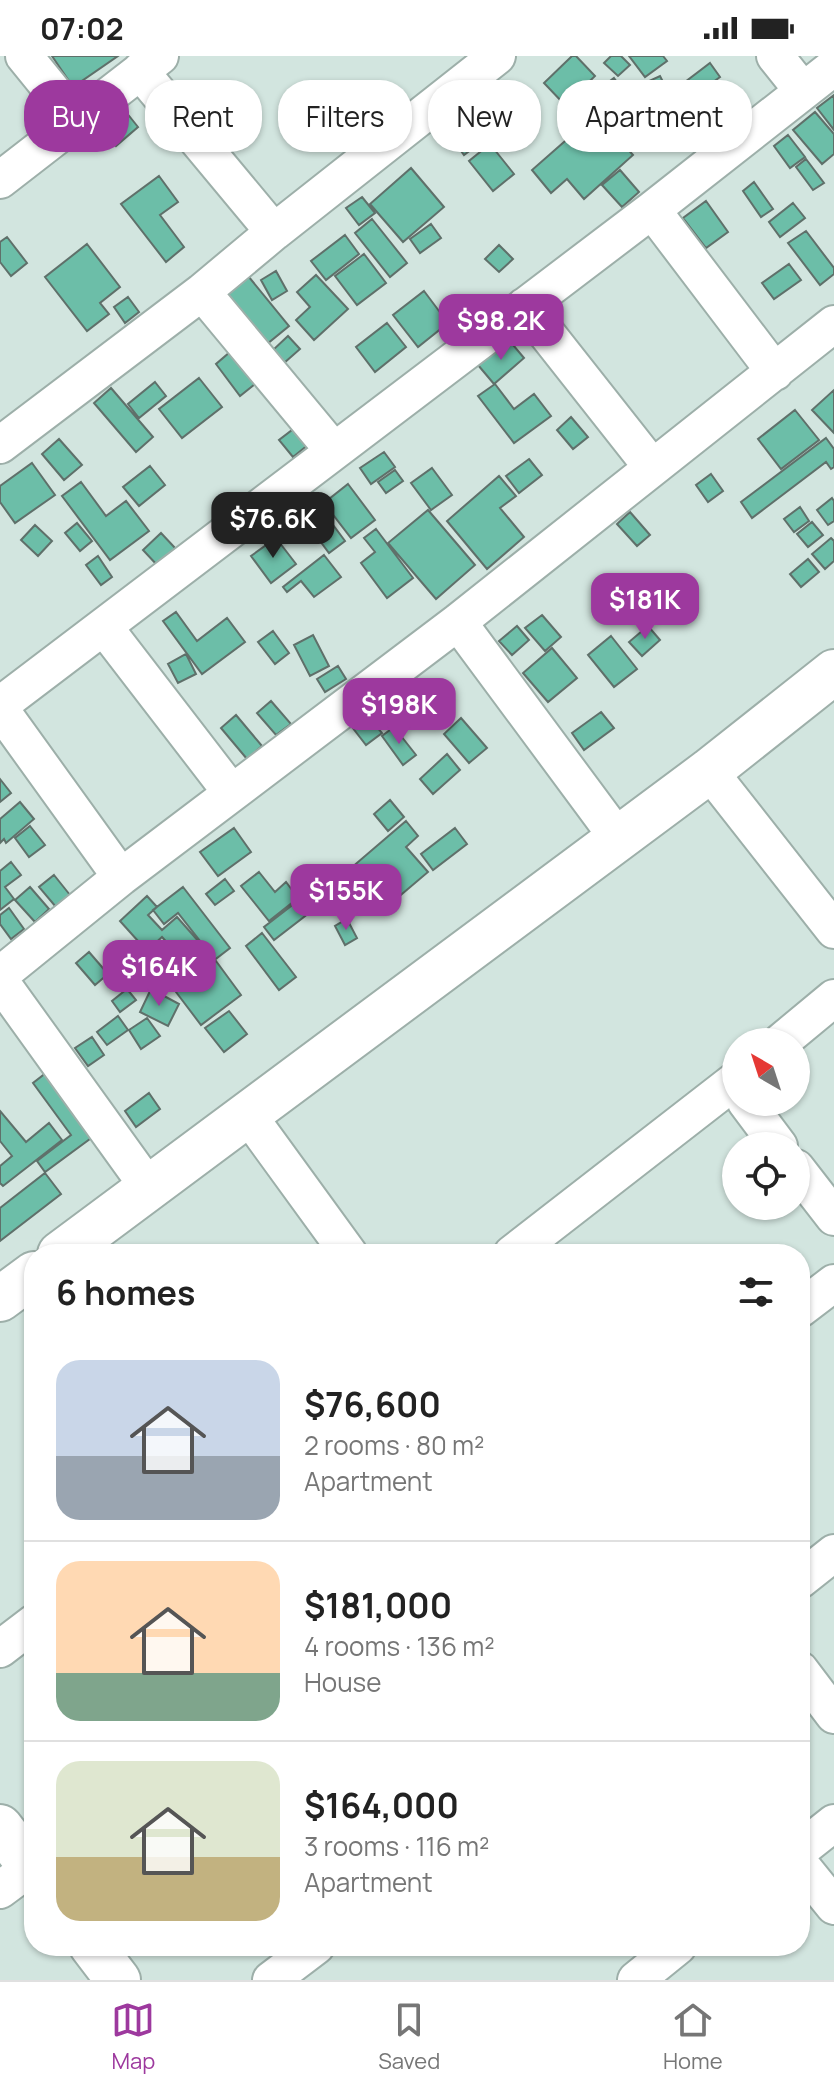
<!DOCTYPE html>
<html lang="en">
<head>
<meta charset="utf-8">
<style>
  :root { --surface:#fff; --page:#f2f2f2; --text:#222; --muted:#767676; --line:#e0e0e0; --accent:#9d399e }
  body { margin:0; font-family:Manrope,sans-serif; background:var(--page); color:var(--text); height:100vh; display:flex; flex-direction:column; font-size:30px; white-space:nowrap }
  * { box-sizing:border-box; margin:0 }
  p { font-size:26px; color:var(--muted) }
  .icon { flex:none; width:44px; height:44px; fill:none; stroke:currentColor; stroke-width:2; stroke-linecap:round; stroke-linejoin:round }
  .map { position:relative; flex:1; overflow:hidden }
  .panel { position:absolute; left:24px; top:1188px; width:786px; height:712px; display:flex; flex-direction:column; background:var(--surface); border-radius:32px; box-shadow:0 2px 6px #0004 }
  .panel>* { flex:none }
  .banner { position:absolute; left:24px; top:24px; width:786px; height:72px; display:flex; gap:16px }
  .needle { width:52px; rotate:321deg }
  .buttons { position:absolute; left:722px; top:972px; display:grid; gap:16px }
  .buttons a { display:grid; place-items:center; width:88px; height:88px; border-radius:50%; background:var(--surface); box-shadow:0 2px 6px #0004; font-size:40px }
  .price { position:absolute; translate:-50% -68px; padding:0 18px; border-radius:16px; background:var(--accent); color:#fff; font-size:26px; line-height:52px; filter:drop-shadow(0 2px 4px #0008) }
  .price::after { content:''; position:absolute; left:50%; top:48px; width:24px; height:18px; margin-left:-12px; background:inherit; clip-path:polygon(0 0,100% 0,50% 100%) }
  .price.selected { background:#222; color:#fff }
  ul { padding:0; list-style:none }
  li { display:flex; align-items:center; gap:24px; height:200px; padding:0 32px }
  li+li { border-top:2px solid var(--line) }
  li span { display:grid; place-items:center; flex:none; width:224px; height:160px; border-radius:24px; color:#555 }
  li>.icon { margin-inline-start:auto }
  span .icon { width:96px; height:96px; fill:#fffc; stroke-width:1 }
  li b { font-size:34px }
  h2 { display:flex; justify-content:space-between; align-items:center; height:96px; padding:0 32px; font-size:34px }
  .chip { padding:0 28px; border-radius:32px; background:var(--surface); box-shadow:0 2px 6px #0004; font-size:28px; line-height:72px }
  .chip.selected { background:var(--accent); color:#fff }
  .status { display:flex; justify-content:space-between; align-items:center; height:56px; padding:0 40px; background:var(--surface); direction:ltr }
  .status svg { height:22px; fill:currentColor }
  .menu { display:flex; justify-content:space-around; align-items:center; height:112px; border-top:2px solid var(--line); background:var(--surface); font-size:22px; color:var(--muted) }
  .menu a { display:grid; justify-items:center; gap:4px }
  .menu .selected { color:var(--accent) }
  .map>svg:first-child { display:block }
</style>
</head>
<body>
<div class="status"><b>07:02</b><svg viewBox="0 0 49 12"><path d="M0 12V9h3v3zM5 12V6h3v6zM10 12V3h3v9zM15 12V0h3v12zM26 1h20v11H26zM47 4h2v5h-2z"/></svg></div>
<div class="map">
<svg width="834" height="1924" viewBox="0 0 834 1924">
  <rect width="100%" height="100%" fill="#d2e5df"/>
  <path fill="#6cbea8" stroke="#5f706a" stroke-width="2" d="M52,0H118L73,31Z
    M572,0H576L595,20L565,49L544,27Z
    M611,0H621L630,9L618,20L604,7Z
    M629,0H663L667,5L645,21Z
    M710,7L720,21L694,40L685,26Z
    M660,20L669,38L655,44L647,26Z
    M614,22L626,38L580,73L568,57Z
    M834,39V74L817,52Z
    M638,48L644,56L626,71L620,63Z
    M126,56L138,71L116,90L103,75Z
    M815,56L834,78V98L822,108L793,74Z
    M462,61L481,86L464,99L446,74Z
    M609,72L633,99L584,143L567,123L551,137L532,114L572,79L585,94Z
    M788,79L805,101L790,112L774,90Z
    M490,88L514,118L493,135L469,105Z
    M806,103L824,127L813,134L796,111Z
    M411,112L444,151L403,186L370,148Z
    M620,114L639,136L622,151L602,129Z
    M159,120L178,146L160,159L184,191L166,206L121,148Z
    M754,126L773,153L761,161L743,135Z
    M362,141L375,157L359,169L346,152Z
    M706,145L728,176L706,192L683,162Z
    M793,147L805,162L780,181L769,166Z
    M372,163L407,207L390,221L355,177Z
    M431,168L441,182L420,197L410,183Z
    M806,175L834,212V218L820,229L788,187Z
    M345,179L359,198L326,224L311,205Z
    M7,181L27,207L11,220L0,206V186Z
    M87,188L120,231L100,247L109,258L87,275L45,221Z
    M499,189L513,203L499,216L485,203Z
    M364,198L386,227L357,249L335,220Z
    M789,208L801,224L774,243L762,227Z
    M244,215L289,270L267,288L221,234Z
    M276,215L287,235L272,244L261,224Z
    M316,219L348,253L314,284L296,264L310,251L297,236Z
    M424,235L448,267L418,291L393,259Z
    M128,241L139,256L125,267L114,251Z
    M387,267L406,291L375,316L356,291Z
    M288,280L300,293L284,307L273,294Z
    M508,283L524,302L494,328L478,309Z
    M230,296L255,328L240,340L216,308Z
    M199,322L222,351L182,382L159,353Z
    M155,326L166,340L139,362L128,348Z
    M495,328L514,353L534,338L551,360L514,387L478,340Z
    M111,332L153,381L136,396L94,347Z
    M834,334V377L812,354Z
    M795,354L819,384L781,413L758,383Z
    M571,361L588,381L573,393L557,374Z
    M296,371L309,388L293,401L279,384Z
    M826,382L834,393V411L831,413L826,406L752,462L741,446Z
    M59,383L82,409L64,424L42,398Z
    M384,396L395,411L371,428L360,412Z
    M529,403L542,419L519,437L506,420Z
    M32,407L55,439L15,467L0,446V430Z
    M150,410L165,429L139,450L123,431Z
    M432,412L452,439L431,454L411,427Z
    M395,414L403,425L386,437L378,426Z
    M711,418L723,435L708,446L696,429Z
    M499,420L516,440L500,452L524,481L487,513L447,465Z
    M81,426L106,460L126,445L149,475L110,504L62,440Z
    M348,428L375,464L351,482L324,447Z
    M832,442L834,445V465L828,469L817,454Z
    M319,450L345,485L329,497L303,462Z
    M800,451L809,465L794,476L784,463Z
    M428,454L475,509L436,543L388,487Z
    M630,456L650,479L637,490L617,468Z
    M812,466L823,479L808,491L797,478Z
    M77,467L92,485L80,495L65,477Z
    M35,469L52,485L38,500L21,484Z
    M376,473L413,522L387,542L361,507L375,496L364,482Z
    M161,477L176,493L158,510L143,494Z
    M276,482L296,508L271,527L251,500Z
    M831,482L834,485V505L825,513L812,498Z
    M324,499L341,521L314,541L301,525L287,536L283,531Z
    M98,500L112,521L101,529L86,509Z
    M808,503L819,516L801,531L790,518Z
    M176,556L197,585L227,562L245,586L202,618L163,565Z
    M542,559L561,581L545,595L525,572Z
    M517,570L529,584L512,599L499,585Z
    M648,570L660,584L642,600L629,586Z
    M273,575L289,597L275,608L258,586Z
    M313,579L329,610L310,620L294,589Z
    M611,580L637,613L614,631L588,599Z
    M552,592L577,622L548,646L523,617Z
    M186,598L196,618L178,627L168,608Z
    M338,610L346,623L325,636L317,623Z
    M271,645L291,668L276,679L257,657Z
    M601,656L614,672L584,694L572,677Z
    M236,659L262,690L247,703L221,672Z
    M367,659L382,677L366,689L352,671Z
    M461,662L487,692L469,707L444,678Z
    M394,671L416,699L403,709L382,680Z
    M447,698L460,714L433,738L420,723Z
    M0,723L11,737L0,746Z
    M390,744L404,761L388,775L374,758Z
    M20,746L34,763L6,787L4,783L0,787V763Z
    M406,765L418,780L406,791L428,816L383,854L370,839L373,836L351,812Z
    M30,770L45,789L29,801L15,782Z
    M234,772L251,796L218,820L200,796Z
    M455,772L467,788L433,814L421,798Z
    M11,806L21,819L5,831L14,843L0,854V815Z
    M259,816L275,836L286,826L298,842L269,865L241,830Z
    M54,819L70,839L56,851L39,831Z
    M225,823L234,835L215,849L206,838Z
    M30,831L49,853L35,866L15,844Z
    M183,831L230,892L187,925L176,911L204,890L178,857L164,868L153,854Z
    M147,840L157,851L148,859L162,874L177,861L200,887L182,903L162,881L147,895L120,865Z
    M299,844L309,857L274,884L264,871Z
    M9,852L24,873L11,883L0,868V859Z
    M347,863L357,882L345,889L335,870Z
    M262,877L296,921L279,934L246,890Z
    M89,896L108,918L95,929L76,907Z
    M216,905L241,939L201,969L176,936Z
    M125,907L136,920L121,932L110,918Z
    M127,933L136,944L120,956L112,945Z
    M151,933L179,948L168,970L140,956Z
    M229,955L247,978L224,996L205,972Z
    M118,960L128,974L107,989L97,976Z
    M147,962L160,980L141,993L129,974Z
    M92,981L104,999L88,1010L75,992Z
    M51,1013L98,1077L45,1116L37,1105L71,1079L33,1027Z
    M149,1037L160,1053L136,1071L125,1055Z
    M0,1055L26,1086L49,1067L62,1084L3,1130L0,1127V1110L12,1100L0,1085Z
    M45,1117L61,1138L0,1185V1152Z"/>
  <g fill="none" stroke-linecap="round" stroke-linejoin="round">
    <defs>
      <path id="minor" d="M24,0L76,64
        M775,0L803,35
        M140,15L274,176
        M0,124L160,0
        M652,154L775,316
        M202,236L334,395
        M525,250L652,411
        M0,389L202,236L274,176L497,0
        M458,566L618,782
        M104,571L231,736
        M0,649L652,154L834,11
        M0,653L121,821
        M709,715L834,874
        M0,919L121,821L458,566L834,268
        M0,925L149,1132
        M781,986L834,942
        M746,1046L779,1090
        M248,1059L349,1198
        M796,1112L834,1161
        M512,1198L736,1024
        M800,1253L834,1227
        M800,1524L834,1497
        M0,1593L34,1567
        M800,1614L834,1659
        M800,1794L834,1767
        M800,1808L834,1850
        M0,1834L31,1811
        M271,1924L316,1890
        M636,1924L678,1890"/>
      <path id="tertiary" d="M60,1198L709,715L834,616
        M0,1243L34,1218
        M0,1771L34,1815
        M92,1890L118,1924"/>
    </defs>
    <use href="#minor" stroke="#9dafa9" stroke-width="40"/>
    <use href="#tertiary" stroke="#9dafa9" stroke-width="48"/>
    <use href="#minor" stroke="#fff" stroke-width="36"/>
    <use href="#tertiary" stroke="#fff" stroke-width="44"/>
  </g>
</svg>
<div class="buttons">
<a><svg class="needle" viewBox="-14 -14 28 28"><path d="M0-13l5 13h-10z" fill="#e53935"/><path d="M0 13l5-13h-10z" fill="#767676"/></svg></a>
<a><svg class="icon" aria-label="locate" viewBox="0 0 24 24"><circle cx="12" cy="12" r="6"/><path d="M12 2v4M12 18v4M2 12h4M18 12h4"/></svg></a>
</div>
<b class="price" style="left:501px;top:306px">$98.2K</b>
<b class="price selected" style="left:273px;top:504px">$76.6K</b>
<b class="price" style="left:645px;top:585px">$181K</b>
<b class="price" style="left:399px;top:690px">$198K</b>
<b class="price" style="left:346px;top:876px">$155K</b>
<b class="price" style="left:159px;top:952px">$164K</b>
<div class="banner">
<a class="chip selected">Buy</a>
<a class="chip">Rent</a>
<a class="chip">Filters</a>
<a class="chip">New</a>
<a class="chip">Apartment</a>
</div>
<section class="panel">
<h2>6 homes<svg class="icon" aria-label="filters" viewBox="0 0 24 24"><path d="M4 7h16M4 17h16"/><circle cx="9" cy="7" r="2"/><circle cx="15" cy="17" r="2"/></svg></h2>
<ul>
<li><span style="background:linear-gradient(#c9d6e8 60%,#9aa5b1 0)"><svg class="icon" aria-label="home" viewBox="0 0 24 24"><path d="M3 11l9-7 9 7M6 9v11h12V9"/></svg></span><div><b>$76,600</b><p>2 rooms · 80 m²</p><p>Apartment</p></div></li>
<li><span style="background:linear-gradient(#ffd9b3 70%,#7fa58c 0)"><svg class="icon" aria-label="home" viewBox="0 0 24 24"><path d="M3 11l9-7 9 7M6 9v11h12V9"/></svg></span><div><b>$181,000</b><p>4 rooms · 136 m²</p><p>House</p></div></li>
<li><span style="background:linear-gradient(#dfe7d0 60%,#c2b280 0)"><svg class="icon" aria-label="home" viewBox="0 0 24 24"><path d="M3 11l9-7 9 7M6 9v11h12V9"/></svg></span><div><b>$164,000</b><p>3 rooms · 116 m²</p><p>Apartment</p></div></li>
</ul>
</section>
</div>
<nav class="menu">
<a class="selected"><svg class="icon" aria-label="map" viewBox="0 0 24 24"><path d="M3 6l6-2 6 2 6-2v14l-6 2-6-2-6 2zM9 4v14M15 6v14"/></svg>Map</a>
<a><svg class="icon" aria-label="saved" viewBox="0 0 24 24"><path d="M7 4h10v16l-5-4-5 4z"/></svg>Saved</a>
<a><svg class="icon" aria-label="home" viewBox="0 0 24 24"><path d="M3 11l9-7 9 7M6 9v11h12V9"/></svg>Home</a>
</nav>
</body>
</html>
